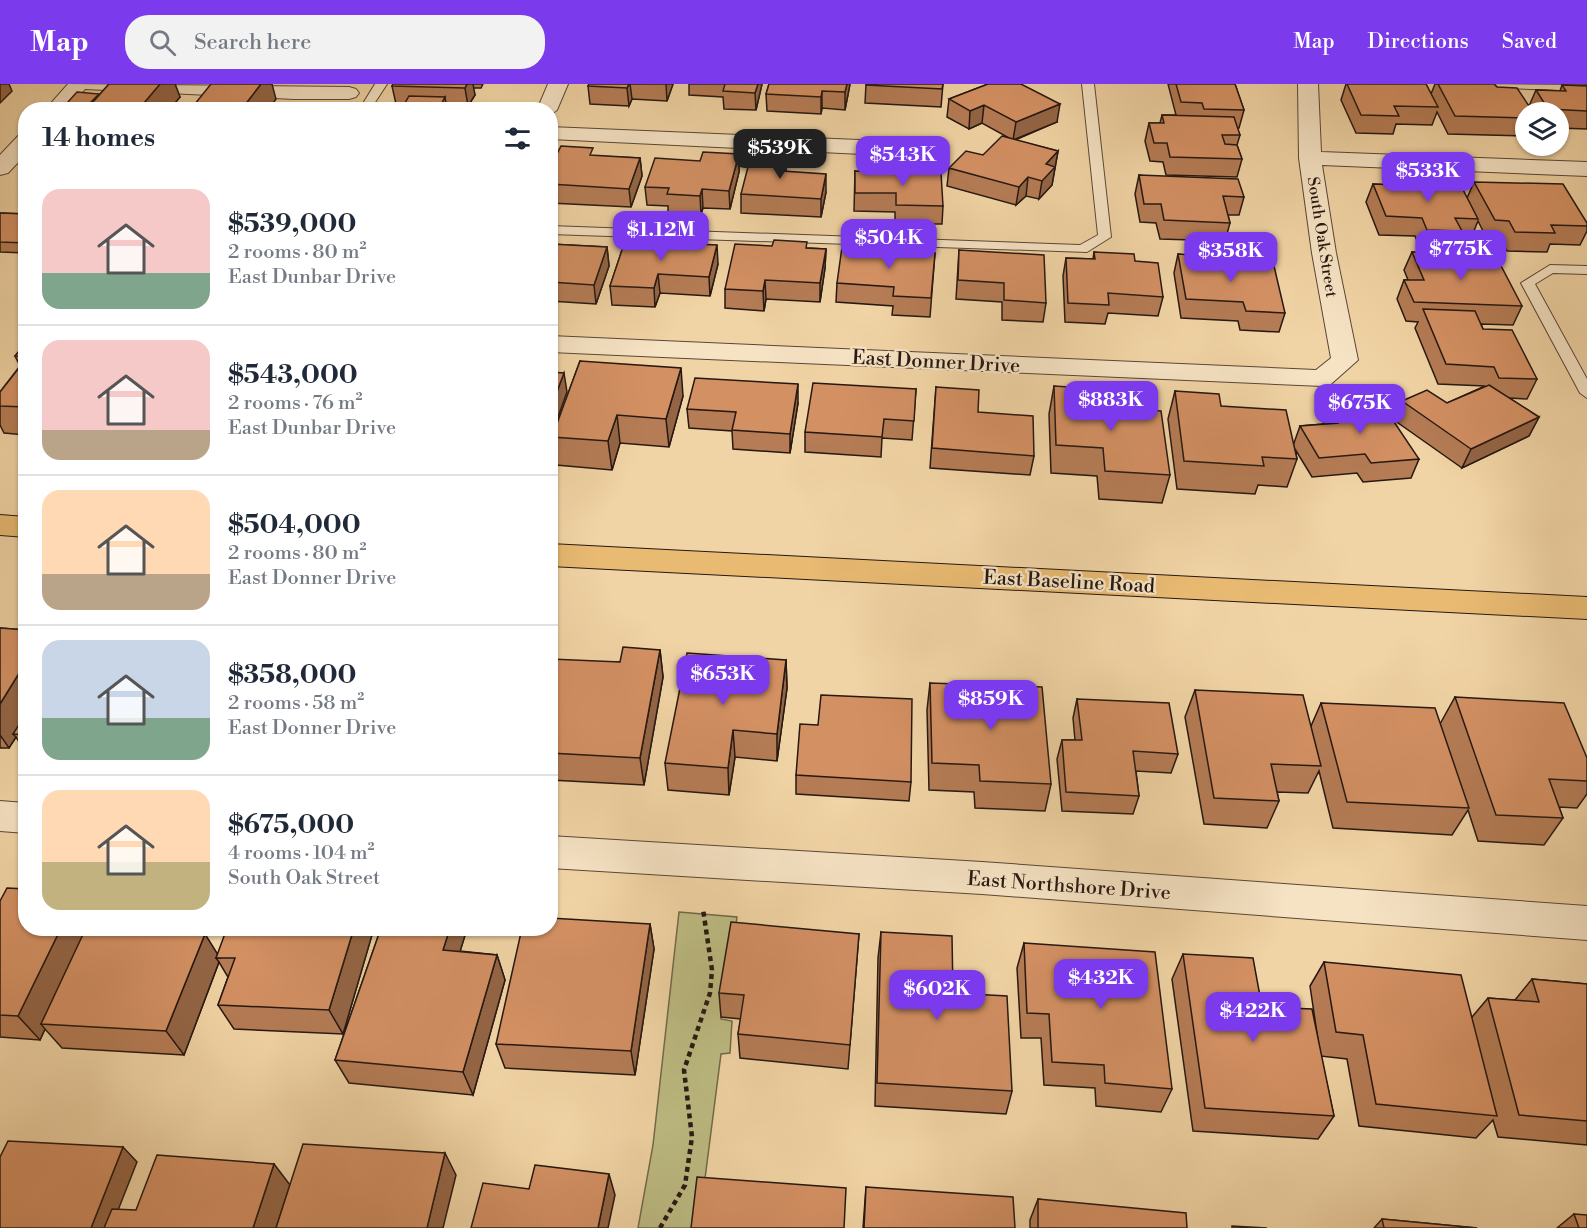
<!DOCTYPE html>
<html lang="en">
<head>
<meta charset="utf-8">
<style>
  :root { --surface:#fff; --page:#f2f2f3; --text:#1f2937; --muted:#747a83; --line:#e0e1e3; --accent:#7c3aed }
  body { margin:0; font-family:"Libre Bodoni",serif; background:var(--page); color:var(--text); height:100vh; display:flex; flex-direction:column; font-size:22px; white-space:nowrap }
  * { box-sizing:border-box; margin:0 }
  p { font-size:20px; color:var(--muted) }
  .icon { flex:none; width:33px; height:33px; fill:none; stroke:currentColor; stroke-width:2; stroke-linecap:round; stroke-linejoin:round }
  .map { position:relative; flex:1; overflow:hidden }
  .side { position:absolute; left:18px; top:18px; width:540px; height:834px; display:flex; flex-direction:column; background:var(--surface); border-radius:24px; box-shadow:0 2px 4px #0004 }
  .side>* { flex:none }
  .buttons { position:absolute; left:1515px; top:18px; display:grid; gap:12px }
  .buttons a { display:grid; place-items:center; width:54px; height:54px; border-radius:50%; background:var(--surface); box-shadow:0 2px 4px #0004; font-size:30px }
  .price { position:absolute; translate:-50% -51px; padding:0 14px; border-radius:12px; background:var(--accent); color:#fff; font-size:20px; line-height:39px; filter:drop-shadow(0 2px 3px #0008) }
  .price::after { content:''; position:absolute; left:50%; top:36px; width:18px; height:14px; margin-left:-9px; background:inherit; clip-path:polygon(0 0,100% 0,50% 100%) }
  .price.selected { background:#222; color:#fff }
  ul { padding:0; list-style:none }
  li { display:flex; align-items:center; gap:18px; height:150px; padding:0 24px }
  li+li { border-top:2px solid var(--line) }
  li span { display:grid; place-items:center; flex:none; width:168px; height:120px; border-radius:18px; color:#555 }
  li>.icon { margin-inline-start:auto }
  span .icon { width:72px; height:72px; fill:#fffc; stroke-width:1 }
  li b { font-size:26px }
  h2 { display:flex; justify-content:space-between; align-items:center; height:72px; padding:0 24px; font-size:26px }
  header { display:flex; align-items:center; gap:36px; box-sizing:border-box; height:84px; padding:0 30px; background:var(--accent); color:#fff }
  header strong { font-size:28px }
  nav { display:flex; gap:33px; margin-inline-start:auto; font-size:21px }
  .search { width:420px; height:54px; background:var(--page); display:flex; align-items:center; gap:15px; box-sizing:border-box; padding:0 21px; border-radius:24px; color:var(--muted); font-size:22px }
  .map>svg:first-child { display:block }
</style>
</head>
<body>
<header>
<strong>Map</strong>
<div class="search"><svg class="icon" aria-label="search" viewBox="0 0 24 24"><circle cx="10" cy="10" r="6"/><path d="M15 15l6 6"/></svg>Search here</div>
<nav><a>Map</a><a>Directions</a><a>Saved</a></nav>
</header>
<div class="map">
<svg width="1587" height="1144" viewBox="0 0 1587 1144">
  <rect width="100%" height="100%" fill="#f1d4a5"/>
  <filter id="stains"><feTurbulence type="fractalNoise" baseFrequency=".00333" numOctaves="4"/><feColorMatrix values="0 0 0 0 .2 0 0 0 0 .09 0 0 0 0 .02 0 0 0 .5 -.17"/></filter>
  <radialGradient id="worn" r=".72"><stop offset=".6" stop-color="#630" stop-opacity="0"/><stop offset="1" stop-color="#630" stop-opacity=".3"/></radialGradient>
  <path fill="#bdbc83" stroke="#726a4a" stroke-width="1.5" d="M679,828L737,833L733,862H730L721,935L732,937L730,969L721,970L703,1110L694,1144H638L653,1061Z"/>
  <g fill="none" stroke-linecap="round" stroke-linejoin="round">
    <defs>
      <path id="lane" d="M375,0H387L370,26H359Z
        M1082,0H1094L1111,153L1087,168L550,150V142L1080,161L1098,151Z
        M1470,0L1587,1V7L1476,3Z
        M1550,181L1587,182V190L1553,189L1535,200L1587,295V314L1580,309L1521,199Z"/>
      <path id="street" d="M68,0L349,3L356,5L359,9L356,13L349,15H294L85,5L67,26H45Z
        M548,0H568L557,26L550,31V26H537Z
        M1298,0H1318L1321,68L1587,78V92L1322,81L1336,169L1358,276L1331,300L1322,302L550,268V252L1316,286L1331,274L1312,169L1299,74Z
        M550,43L884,57L892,59L895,64L892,69L884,71L550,55Z
        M26,51V70L8,89L0,91V71L18,52Z
        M0,717L26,719V749L0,747Z
        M550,752L982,778L1587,822V856L982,810L550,784Z"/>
      <path id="primary" d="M0,431L26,433V453L0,451Z
        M550,460L1587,513V535L550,482Z"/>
    </defs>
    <use href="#lane" stroke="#594737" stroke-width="2"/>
    <use href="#street" stroke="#594737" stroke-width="2"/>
    <use href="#primary" stroke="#261812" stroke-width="2"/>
    <path stroke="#261812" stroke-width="4.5" stroke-dasharray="5 4" stroke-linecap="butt" d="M660,1144L685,1101L692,1053L684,986L710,909L712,886L703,825"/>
    <use href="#lane" fill="#f6e3c4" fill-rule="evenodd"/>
    <use href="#street" fill="#f6e3c4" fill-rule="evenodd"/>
    <use href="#primary" fill="#e8ba72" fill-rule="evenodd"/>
  </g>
  <path fill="#b57c55" stroke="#261812" stroke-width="1.5" d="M109,0H175L180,13L169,26H70L67,19L100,10Z
    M393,0H483L481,4H473L475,11L468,22L446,21L447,26H401L404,20H396L392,2Z
    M589,0H673L667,17L632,15L629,22L590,20L588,2Z
    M689,0H762L756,26L724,25L723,13L689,11Z
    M769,0H850L845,26L822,24L821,30L767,27L766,10Z
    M866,0H943L941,23L865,19Z
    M988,0L1057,38L1015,56L1058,67L1052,101L1039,115L1026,112L1016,121L947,102L949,84L983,71L1011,55L982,39L969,45L947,33L949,15Z
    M1168,0H1235L1244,26L1239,44H1237L1240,51L1237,61L1242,75L1237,93L1166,91L1163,78L1150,77L1145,57L1149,39H1160L1162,31H1176Z
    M1346,0H1426L1431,10L1435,0H1494L1497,3L1529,22L1536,6L1560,7L1562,1L1587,2V45L1558,44V28H1526V52L1448,50L1437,28L1432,41L1396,40L1393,50L1356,49L1341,16Z
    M739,70V88L730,125L703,124L701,130L668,129V122L647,121L645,103L700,77Z
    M594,72L640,74L642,92L631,123L550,119V84Z
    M786,87L826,108L821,133L741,129V110Z
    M855,87L943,122L942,140H895V128L854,127Z
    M1139,91L1244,113L1239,131H1228L1230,139L1225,157L1160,155L1156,139L1140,138L1135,110Z
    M1420,94L1467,114L1474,98L1587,139V147L1580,161L1550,160L1547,168L1507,167L1501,155H1487L1478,137L1471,154H1459L1454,166L1420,165L1415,152L1379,151L1366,118L1373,100L1418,102Z
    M0,129L26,130V169L0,168Z
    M625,157L718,180L710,212L660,209L655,223L612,221L610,202Z
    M550,160L607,163L609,182L596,220L550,217Z
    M807,164L826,165L825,184L820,218L766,215L764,227L725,224V205Z
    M959,166L1046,219L1043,238L1002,236V218L956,215Z
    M1094,168L1135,177L1163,213L1158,232L1108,229L1105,240L1065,238L1063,192L1066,174L1093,175Z
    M1412,168L1477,177L1522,222L1513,241L1481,240L1483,245L1537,295L1527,315L1509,314L1539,333L1529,352L1462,384L1394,336L1402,317L1447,319L1485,302L1438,300L1415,244L1418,238L1406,237L1397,215L1404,196H1408L1404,186Z
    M935,169L930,233L892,231L893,222L836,218L837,199Z
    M1178,170L1237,180L1285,229L1279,248L1240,246L1238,237L1181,234L1174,189Z
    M26,259V351L4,349L0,341V308L20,282L15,272Z
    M580,277L683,312L669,363L620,359L612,386L556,381L552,353Z
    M1054,302L1099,323L1170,391L1162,419L1099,415L1097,392L1051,389L1049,330Z
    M936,303L978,328L1034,372L1030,391L930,384Z
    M916,305L912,356L882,354L881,373L805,368V348Z
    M1175,307L1221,322L1294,359L1300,342L1323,340L1329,324L1419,375L1411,394L1363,398L1357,389L1312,393L1295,365L1297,375L1287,403L1258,401L1255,410L1177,405L1168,335Z
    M798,319L790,369L733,365L732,347L689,344L687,325Z
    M0,544L26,546V668L16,653L9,664H0Z
    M660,566L663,593L644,701L550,696V578H620Z
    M786,576L787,604L777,677L735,673L729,711L668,706L665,679Z
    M930,599L1051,700L1045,727L975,724L974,708L929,706L927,626Z
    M1195,606L1311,642L1321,619L1440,640L1455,613L1587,674V710L1577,724L1559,723L1563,734L1544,761L1478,757L1468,726L1452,751L1333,744L1319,687L1308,709L1277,708L1279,717L1267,744L1204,740L1185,633Z
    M1077,615L1178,670L1171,689L1136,687L1139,712L1133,730L1062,727L1057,675L1062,656H1075L1073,634Z
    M818,641L911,698L909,717L796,710V691Z
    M0,817L26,844L181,849L218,870L374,844L343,950L234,945L218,921L228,893L219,878L184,971L62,964L45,945L40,956L0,953Z
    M650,840L654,865L635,991L505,984L496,960Z
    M381,844H465L466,848L460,867L497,871L505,896L473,1011L349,999L335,976Z
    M881,848L953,909L1012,1007L1006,1030L875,1022L878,874Z
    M859,850L848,985L740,974L738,950L741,935L721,933L719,909Z
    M1024,859L1172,1005L1161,1028L1096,1022L1095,1004L1044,1001L1041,954H1021L1017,884Z
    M1183,870L1262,923L1319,963L1310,902L1324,878L1472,933L1488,914L1515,916L1532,895L1587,900V1061L1498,1053L1493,1036L1476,1054L1359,1042L1347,975L1321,972L1334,1032L1318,1055L1193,1047L1172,895Z
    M866,1103L1015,1144H863Z
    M1038,1115L1187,1144H1030V1136Z
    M1574,1130L1587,1144H1557Z
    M1382,1135L1477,1144H1374Z"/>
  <path fill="#946545" stroke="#261812" stroke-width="1.5" d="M0,0H9L12,7L0,19Z
    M160,0H175L180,13L169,26H138Z
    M261,0H272L276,15L268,26H241Z
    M467,0H473L475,11L468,22L465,4Z
    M629,0H630L632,15L629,22L627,4Z
    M666,0H673L667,17Z
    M758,0H762L756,26L755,9Z
    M847,0H850L845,26V8Z
    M822,7V24L821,30V13Z
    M445,13L447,26H438Z
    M1060,20L1057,38L1013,56L1016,38Z
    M984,21L982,39L969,45L970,27Z
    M1058,67L1052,101L1039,115L1042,97L1046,80Z
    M739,70V88L730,125L729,107Z
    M786,73V91L783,87Z
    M640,74L642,92L631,123L629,105Z
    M826,90V108L821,133V115Z
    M1028,93L1026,112L1016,121L1019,103Z
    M702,105L703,124L701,130L700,112Z
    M717,161L718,180L710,212L709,193Z
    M607,163L609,182L596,220L594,201Z
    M826,165L825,184L820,218V199Z
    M658,190L660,209L655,223L654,204Z
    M765,196L766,215L764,227L763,207Z
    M681,284L683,312L669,363L666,335Z
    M564,289L567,308L550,355V326Z
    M798,300V319L790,369V350Z
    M617,331L620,359L612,386L608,357Z
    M1539,333L1529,352L1462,384L1471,365Z
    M660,566L663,593L644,701L640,674Z
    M786,576L787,604L777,677V650Z
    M26,578V636L13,650L16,653L9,664L0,651V620Z
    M733,646L735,673L729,711L728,684Z
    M650,840L654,865L635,991L631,967Z
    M61,844H93L41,940L45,945L40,956L18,932Z
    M155,844H183L171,873L154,848Z
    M354,844H374L343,950L329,926Z
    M450,844H465L466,848L453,891L443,866Z
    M205,850L220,874H216L219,878L184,971L166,947Z
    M497,871L505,896L473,1011L463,988Z
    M123,1063L137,1078L111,1144H91Z
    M445,1069L456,1091L443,1144H427Z
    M274,1080L290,1101L276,1144H253Z
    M609,1090L615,1111L608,1144H598Z"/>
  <path fill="#d39063" stroke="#261812" stroke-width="1.5" d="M109,0H160L138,26H86Z
    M211,0H261L241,26H190Z
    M393,0H467L465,4L392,2Z
    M589,0H629L627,4L588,2Z
    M725,0H758L755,9L723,7Z
    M769,0H847L845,8L822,7L821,13L766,10Z
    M866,0H943L942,5L866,1Z
    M988,0H1021L1060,20L1016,38L984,21L970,27L949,15Z
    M1176,0H1235L1244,26L1204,25L1202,19L1181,18Z
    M1347,0H1426L1438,23L1394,22L1399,32L1361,31Z
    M1438,0H1494L1497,3L1517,4L1533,28H1526V34L1455,32Z
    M1562,1L1587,2V27L1548,25L1536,6L1566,7Z
    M77,8L99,10L89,20L67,19Z
    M409,12L445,13L438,26H401Z
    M1162,31L1234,33L1240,51H1222L1225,60L1237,61L1242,75L1170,73L1167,59H1154L1149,39H1164Z
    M1002,52L1058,67L1046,80L1055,83L1042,97L1028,93L1019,103L949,84L966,67L983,71Z
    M561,62L593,64L590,71L640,74L629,105L550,100V84Z
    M703,68L739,70L729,107L702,105L700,112L667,110L669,104L645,103L655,74L700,77Z
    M751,71L786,73L783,87L826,90L821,115L741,110Z
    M855,87L941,89L943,122L896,121V109H855Z
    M1139,91L1238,95L1244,113L1223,112L1230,139L1164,136L1161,120H1144Z
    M1420,94L1458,96L1478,135L1455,134L1462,147L1427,146L1422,134L1386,132L1373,100L1424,102Z
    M1474,98L1563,100L1587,139V142L1551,141L1555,149L1515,148L1509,137L1495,136Z
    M0,129L26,130V159L0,158Z
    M774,156L807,158L806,164L826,165L820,199L765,196L763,207L725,205L735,160L772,162Z
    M625,157L717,161L709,193L658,190L654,204L610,202Z
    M550,160L607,163L594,201L550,198Z
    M842,163L935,169L931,214L893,212L894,203L837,199Z
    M959,166L1044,171L1046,219L1004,216V199L958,196Z
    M1094,168L1134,170L1135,177L1158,179L1163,213L1108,209L1109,221L1068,219L1066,174L1095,175Z
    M1412,168L1474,170L1477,177L1499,178L1522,222L1414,218L1404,196H1424Z
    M1178,170L1235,174L1237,180L1274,182L1285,229L1246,227L1243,218L1186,215Z
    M1423,225L1475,227L1483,245L1512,246L1537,295L1499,294L1494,283L1446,280Z
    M26,259V273L15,272Z
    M26,275V323L0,322V308Z
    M580,277L681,284L666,335L617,331L608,357L552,353Z
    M550,288L564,289L550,326Z
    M695,294L798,300L790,350L732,346L736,328L687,325Z
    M813,299L916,305L914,337L884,335L882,353L805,348Z
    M1489,301L1539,333L1471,365L1402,317L1427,306L1447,319Z
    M1054,302L1098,305L1099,323L1161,327L1170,391L1105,387L1103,364L1056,361Z
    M936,303L979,306L978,328L1033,332L1034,372L932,364Z
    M1175,307L1219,310L1221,322L1286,326L1297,375L1262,373L1264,382L1184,377Z
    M1382,320L1419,375L1371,379L1365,370L1319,374L1300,342L1338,339L1329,324Z
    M0,544L26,546V578L0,620Z
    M623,563L660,566L640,674L550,669L551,575L620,578Z
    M687,569L786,576L777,650L733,646L728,684L665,679Z
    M930,599L1042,603L1051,700L980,697L979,681L932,679Z
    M1195,606L1303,611L1321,682L1271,680L1279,717L1214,714Z
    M821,611L912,615L911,698L796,691L800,640L818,641Z
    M1455,613L1564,619L1587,674V697L1549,695L1563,734L1496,731Z
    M1077,615L1169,619L1178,670L1133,667L1139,712L1066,708L1062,656H1082Z
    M1321,619L1435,624L1469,724L1347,718Z
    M26,630V651L13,650Z
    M7,804L26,805V844H61L18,932L0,931V817Z
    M550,834L650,840L631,967L496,960L522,844H550Z
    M731,838L859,850L850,961L738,950L744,911L719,909Z
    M86,844H155L154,848L205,850L166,947L41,940Z
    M227,844H354L329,926L218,921L235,874H216Z
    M381,844H450L443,866L497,871L463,988L335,976Z
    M881,848L952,852L953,909L1007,912L1012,1007L877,999Z
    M1024,859L1155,868L1172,1005L1105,999L1104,981L1052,978L1049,930L1027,929Z
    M1183,870L1253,874L1262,923L1312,925L1334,1032L1205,1024Z
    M1324,878L1461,891L1497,1032L1376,1020L1363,951L1336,948Z
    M1532,895L1587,900V1037L1519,1031L1488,914L1539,918Z
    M8,1057L123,1063L91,1144H0V1073Z
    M303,1060L445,1069L427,1144H276Z
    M157,1071L274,1080L253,1144H104L112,1125L136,1126Z
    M535,1081L609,1090L598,1144H471L483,1099L529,1105Z
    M697,1093L846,1104L844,1144H691Z
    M866,1103L1013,1113L1015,1144H864Z
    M1038,1115L1186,1129L1187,1144H1038Z
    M1574,1130L1587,1131V1144H1579Z
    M1382,1135L1477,1144H1384Z
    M1232,1142L1267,1144H1232Z"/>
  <g text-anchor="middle" stroke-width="4.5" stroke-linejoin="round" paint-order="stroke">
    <g font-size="16" fill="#261812" stroke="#f6e3c4">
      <text transform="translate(1323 153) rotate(81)" y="6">South Oak Street</text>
    </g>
    <g font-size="20" fill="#261812" stroke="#f6e3c4">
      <text transform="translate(936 277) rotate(3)" y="7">East Donner Drive</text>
      <text transform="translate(1069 497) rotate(3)" y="7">East Baseline Road</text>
      <text transform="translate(1069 801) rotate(4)" y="7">East Northshore Drive</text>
    </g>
  </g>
  <rect width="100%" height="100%" filter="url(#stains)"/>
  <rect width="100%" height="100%" fill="url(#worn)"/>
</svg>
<div class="buttons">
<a><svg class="icon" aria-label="layers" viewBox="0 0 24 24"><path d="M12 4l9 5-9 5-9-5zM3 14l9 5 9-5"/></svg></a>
</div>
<b class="price selected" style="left:780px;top:96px">$539K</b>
<b class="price" style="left:903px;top:103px">$543K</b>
<b class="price" style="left:1428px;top:119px">$533K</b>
<b class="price" style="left:661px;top:178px">$1.12M</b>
<b class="price" style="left:889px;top:186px">$504K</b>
<b class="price" style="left:1461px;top:197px">$775K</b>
<b class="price" style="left:1231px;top:199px">$358K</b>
<b class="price" style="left:1111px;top:348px">$883K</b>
<b class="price" style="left:1360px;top:351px">$675K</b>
<b class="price" style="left:723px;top:622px">$653K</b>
<b class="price" style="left:991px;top:647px">$859K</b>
<b class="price" style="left:1101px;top:926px">$432K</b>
<b class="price" style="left:937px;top:937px">$602K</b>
<b class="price" style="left:1253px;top:959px">$422K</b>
<section class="side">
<h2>14 homes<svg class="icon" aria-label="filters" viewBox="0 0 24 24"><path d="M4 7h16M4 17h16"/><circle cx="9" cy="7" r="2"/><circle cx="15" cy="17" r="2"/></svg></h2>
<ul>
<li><span style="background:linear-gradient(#f6c9c9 70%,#7fa58c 0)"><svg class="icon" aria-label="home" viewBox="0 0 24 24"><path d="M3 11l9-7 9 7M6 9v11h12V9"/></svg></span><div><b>$539,000</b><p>2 rooms · 80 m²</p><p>East Dunbar Drive</p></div></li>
<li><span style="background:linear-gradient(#f6c9c9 75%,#b9a48a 0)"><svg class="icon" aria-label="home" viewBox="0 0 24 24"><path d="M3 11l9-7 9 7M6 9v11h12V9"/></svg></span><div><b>$543,000</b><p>2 rooms · 76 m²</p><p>East Dunbar Drive</p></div></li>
<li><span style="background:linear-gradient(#ffd9b3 70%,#b9a48a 0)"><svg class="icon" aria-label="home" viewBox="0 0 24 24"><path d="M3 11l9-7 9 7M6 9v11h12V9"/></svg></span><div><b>$504,000</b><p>2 rooms · 80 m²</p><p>East Donner Drive</p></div></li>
<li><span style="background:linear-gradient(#c9d6e8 65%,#7fa58c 0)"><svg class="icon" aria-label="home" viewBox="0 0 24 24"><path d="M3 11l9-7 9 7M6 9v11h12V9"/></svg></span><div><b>$358,000</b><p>2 rooms · 58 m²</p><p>East Donner Drive</p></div></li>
<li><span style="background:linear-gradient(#ffd9b3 60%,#c2b280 0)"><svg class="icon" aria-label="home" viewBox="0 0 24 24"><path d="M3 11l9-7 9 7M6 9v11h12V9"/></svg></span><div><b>$675,000</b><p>4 rooms · 104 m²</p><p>South Oak Street</p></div></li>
</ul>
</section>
</div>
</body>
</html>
